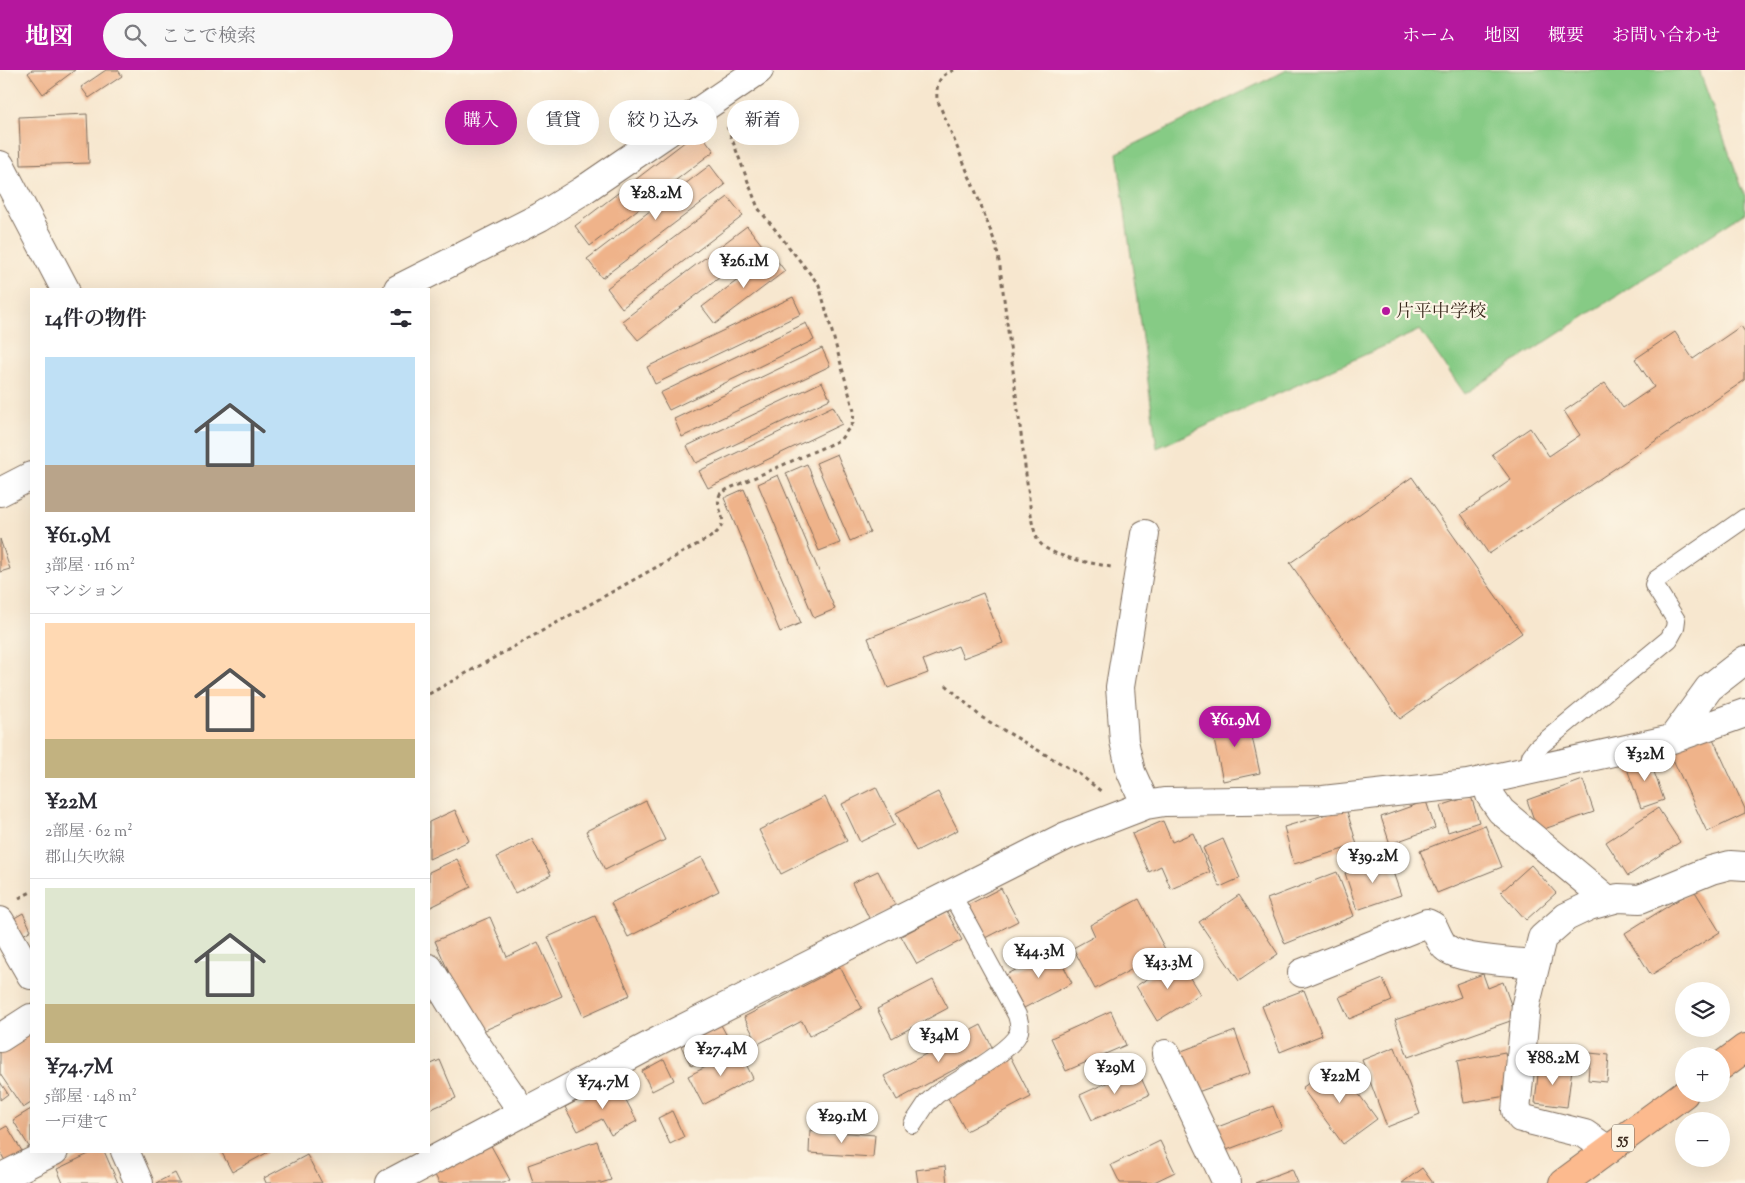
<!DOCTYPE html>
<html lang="ja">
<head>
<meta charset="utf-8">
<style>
  :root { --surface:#fff; --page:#f7f7f7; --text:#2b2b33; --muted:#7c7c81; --line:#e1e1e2; --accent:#b5179e }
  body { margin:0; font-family:"Sorts Mill Goudy","Noto Serif JP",serif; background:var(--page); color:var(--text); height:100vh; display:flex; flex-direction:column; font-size:19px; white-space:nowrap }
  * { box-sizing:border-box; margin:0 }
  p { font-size:16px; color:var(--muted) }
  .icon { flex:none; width:28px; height:28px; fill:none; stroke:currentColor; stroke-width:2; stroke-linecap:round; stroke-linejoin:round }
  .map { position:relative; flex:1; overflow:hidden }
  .details { position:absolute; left:30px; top:218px; width:400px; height:865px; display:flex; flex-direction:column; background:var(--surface); border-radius:0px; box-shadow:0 5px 20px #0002 }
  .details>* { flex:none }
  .top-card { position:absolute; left:445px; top:30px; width:475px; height:45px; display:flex; gap:10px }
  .fabs { position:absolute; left:1675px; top:912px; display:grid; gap:10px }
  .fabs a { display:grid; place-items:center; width:55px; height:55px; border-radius:50%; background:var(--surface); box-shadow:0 5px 20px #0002; font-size:25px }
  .price { position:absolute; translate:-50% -42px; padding:0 11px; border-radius:18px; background:#fff; color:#222; font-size:16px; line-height:32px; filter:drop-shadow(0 1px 2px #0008) }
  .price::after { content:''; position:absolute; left:50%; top:30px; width:15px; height:11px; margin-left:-8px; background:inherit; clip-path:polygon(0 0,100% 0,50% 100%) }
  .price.active { background:var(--accent); color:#fff }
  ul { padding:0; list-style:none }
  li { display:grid; align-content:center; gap:10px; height:265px; padding:0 15px }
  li+li { border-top:1px solid var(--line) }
  li span { display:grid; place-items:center; height:155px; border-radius:0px; color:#555 }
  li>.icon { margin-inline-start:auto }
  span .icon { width:90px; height:90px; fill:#fffc; stroke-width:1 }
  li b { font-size:21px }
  h2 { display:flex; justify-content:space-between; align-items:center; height:60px; padding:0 15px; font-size:21px }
  .tag { padding:0 18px; border-radius:22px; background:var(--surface); box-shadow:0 5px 20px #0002; font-size:18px; line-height:45px }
  .tag.active { background:var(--accent); color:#fff }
  header { display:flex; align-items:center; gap:30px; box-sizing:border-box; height:70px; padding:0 25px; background:var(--accent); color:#fff }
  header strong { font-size:24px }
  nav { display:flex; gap:28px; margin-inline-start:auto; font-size:18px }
  .search { width:350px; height:45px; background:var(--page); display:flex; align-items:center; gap:12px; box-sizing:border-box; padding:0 18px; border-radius:28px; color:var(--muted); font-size:19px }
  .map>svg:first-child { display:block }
</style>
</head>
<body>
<header>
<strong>地図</strong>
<div class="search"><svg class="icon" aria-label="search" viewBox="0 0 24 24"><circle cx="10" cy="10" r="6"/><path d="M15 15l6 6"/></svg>ここで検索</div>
<nav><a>ホーム</a><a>地図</a><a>概要</a><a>お問い合わせ</a></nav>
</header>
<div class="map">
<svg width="1745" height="1113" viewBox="0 0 1745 1113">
  <rect width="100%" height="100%" fill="#fcf5e5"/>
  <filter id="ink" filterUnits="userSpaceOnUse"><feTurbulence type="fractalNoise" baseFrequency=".02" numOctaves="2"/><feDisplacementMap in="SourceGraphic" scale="10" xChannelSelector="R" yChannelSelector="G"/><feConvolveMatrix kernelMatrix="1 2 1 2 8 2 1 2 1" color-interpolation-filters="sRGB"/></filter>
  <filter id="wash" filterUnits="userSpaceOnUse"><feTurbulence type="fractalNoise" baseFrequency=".0096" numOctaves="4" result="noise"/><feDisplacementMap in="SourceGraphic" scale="20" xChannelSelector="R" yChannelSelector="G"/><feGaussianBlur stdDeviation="1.12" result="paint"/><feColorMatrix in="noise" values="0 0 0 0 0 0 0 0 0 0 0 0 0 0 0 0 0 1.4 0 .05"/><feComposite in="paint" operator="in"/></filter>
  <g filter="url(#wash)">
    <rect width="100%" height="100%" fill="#f7e7cf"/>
    <path fill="#86cb85" stroke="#607a52" d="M1287,0H1699L1745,126V143L1465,324L1420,260L1157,378L1117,83Z"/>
    <g id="blocks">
      <path fill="#efb38a" d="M32,0H75L43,24L28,3Z
        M106,0H118L122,6L89,28L81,17Z
        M87,44L89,93L21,95L19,47Z
        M699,61L714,81L590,176L575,156Z
        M710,95L725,115L602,208L587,189Z
        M728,127L743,146L622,238L607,218Z
        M747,156L762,175L638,270L622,251Z
        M772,184L785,201L715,254L702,237Z
        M793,227L801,244L655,314L647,297Z
        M806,253L814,270L669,340L660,323Z
        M1741,256L1745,262V310L1489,484L1461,444L1511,410L1492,384L1530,358L1549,386L1580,365L1564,341L1605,313L1623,338L1654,317L1635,289L1675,262L1693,289Z
        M822,278L830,296L682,367L674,349Z
        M822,312L830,329L696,393L687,376Z
        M833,336L842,354L708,418L699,401Z
        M837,384L870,462L850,471L816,393Z
        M807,394L840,473L819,481L786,403Z
        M778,405L835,539L814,548L758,414Z
        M1412,407L1522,563L1400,649L1290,493Z
        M744,419L801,553L780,562L724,428Z
        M0,469L10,499L0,502Z
        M983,523L1003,573L963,588L958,576L923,590L928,603L888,618L868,568Z
        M1247,644L1260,703L1223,711L1210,652Z
        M1710,662L1745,739V744L1707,762L1669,681Z
        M1648,685L1664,730L1641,738L1625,693Z
        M1583,710L1594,742L1538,761L1527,730Z
        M876,717L895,755L860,772L842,734Z
        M938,722L958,760L916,781L896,743Z
        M1471,726L1479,752L1448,762L1440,736Z
        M825,727L847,771L781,804L759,760Z
        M646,731L665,770L605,800L586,761Z
        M1426,731L1435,758L1390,774L1381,747Z
        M1346,738L1357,775L1294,794L1284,757Z
        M1658,738L1680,772L1628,806L1606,772Z
        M455,740L469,771L429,789V752Z
        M1163,751L1172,772L1193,763L1210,802L1171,819L1161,796L1149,802L1132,764Z
        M1485,755L1502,797L1437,823L1420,781Z
        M532,769L551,805L515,823L497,787Z
        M1223,769L1240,808L1220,817L1203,778Z
        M702,787L719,821L628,867L611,833Z
        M1388,788L1401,825L1357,840L1345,803Z
        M457,789L471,817L429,838V802Z
        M1531,795L1556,823L1526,850L1501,822Z
        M878,801L896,837L870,850L852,813Z
        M1337,802L1354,846L1285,874L1267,829Z
        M1001,818L1018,851L985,868L968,835Z
        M1694,820L1720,862L1651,905L1625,863Z
        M1239,825L1278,884L1239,911L1199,852Z
        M1139,829L1166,881L1095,919L1073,878L1095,866L1090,855Z
        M947,842L962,870L917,894L901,866Z
        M23,843L31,860L20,867L11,850Z
        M595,846L630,925L583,946L548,867Z
        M490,847L507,887L538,872L562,926L476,964L435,871Z
        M1055,879L1072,913L1024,938L1006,905Z
        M1178,889L1200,924L1157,951L1136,916Z
        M840,897L862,938L809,966L802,951L758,974L744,947Z
        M1483,904L1488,918L1503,912L1516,949L1408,987L1395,950L1461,927L1456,914Z
        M1383,909L1392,931L1349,949L1339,927Z
        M933,910L948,938L892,968L877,939Z
        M1304,920L1322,965L1280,982L1262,936Z
        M1111,941L1126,975L1066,1001L1051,968Z
        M721,955L732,975L691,996L681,976Z
        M981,955L993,979L897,1030L884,1006Z
        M31,961V1033L23,1038L0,1004V982Z
        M1235,961L1250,1003L1195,1023L1179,982Z
        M1395,977L1420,1044L1387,1057L1362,990Z
        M739,980L753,1008L703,1035L688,1006Z
        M1505,982L1512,1025L1464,1033L1457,991Z
        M1590,983L1609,985L1607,1012L1588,1010Z
        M1010,986L1031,1027L966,1061L944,1021Z
        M664,989L674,1010L652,1021L642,1001Z
        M440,990L456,1028L429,1040V995Z
        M1336,993L1377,1049L1343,1074L1302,1018Z
        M1539,995L1572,999L1567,1037L1535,1033Z
        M1137,999L1149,1025L1092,1050L1080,1025Z
        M616,1011L637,1051L611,1065L602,1049L578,1061L565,1037Z
        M0,1012L8,1024L0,1030Z
        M1273,1036L1282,1059L1224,1081L1215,1058Z
        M31,1039V1080L13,1050Z
        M672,1041L684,1067L670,1074L658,1048Z
        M7,1056L25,1086L8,1096L0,1082V1060Z
        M810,1060L875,1065L873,1087L809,1083Z
        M597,1071L611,1110L601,1113H533L528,1095Z
        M1160,1071L1175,1102L1152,1113H1120L1111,1095Z
        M489,1072L510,1110L504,1113H439L434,1103Z
        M95,1081H104L118,1113H63L57,1099Z
        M221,1081H270L232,1102Z
        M307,1085L322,1113H266L264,1108Z
        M945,1096L947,1113H918L916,1100Z
        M1422,1098L1433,1113H1402Z
        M1292,1099L1298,1113H1255Z
        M175,1103L180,1113H156Z"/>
    </g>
  </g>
  <g filter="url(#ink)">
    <use href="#blocks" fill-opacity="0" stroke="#7d6c5c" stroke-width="1"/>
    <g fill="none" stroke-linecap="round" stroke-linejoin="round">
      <defs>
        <path id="lane" d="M1529,701L1531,686L1537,678L1669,569L1675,558L1676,550L1654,515L1656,510L1745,448
          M913,1054L927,1033L937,1024C955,1012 1010,982 1018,964C1021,958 1019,952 1017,945L952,825"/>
        <path id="street" d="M0,95L65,219
          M398,219L540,147L582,121L759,0
          M0,422L31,406
          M1145,464L1120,617L1124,671L1131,702L1146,735
          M1672,669L1709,618L1745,590
          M1487,711L1490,725L1501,741L1608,830
          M0,851L31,905
          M429,898L474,971L522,1041
          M1302,903L1427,853L1433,856C1437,863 1439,871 1445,877C1460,891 1513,891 1534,894
          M0,968L31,948
          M1166,984L1227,1113
          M1608,1080L1585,1064L1521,1048L1516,1041L1526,934L1542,868L1566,847L1589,836L1618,828L1640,829L1711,800L1730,795L1745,796
          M125,1081L139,1113
          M0,1108L54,1081
          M390,1113L660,970L1066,766L1146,735L1164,732L1323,730L1468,714L1672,669L1745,643"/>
        <path id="primary" d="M1721,996L1745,978
          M1563,1113L1684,1024"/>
      </defs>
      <use href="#lane" stroke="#7d6c5c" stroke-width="20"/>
      <use href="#street" stroke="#7d6c5c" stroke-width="30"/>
      <use href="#primary" stroke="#7d6c5c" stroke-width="30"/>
      <path stroke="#7d6c5c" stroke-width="3" stroke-dasharray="4 4" stroke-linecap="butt" d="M954,0C939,6 936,13 937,29L975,120L996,175L1000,197L1032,452C1034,459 1036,469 1041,474C1054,488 1093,493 1111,497
        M946,615L981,647L1079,704L1102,722
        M429,624L714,465C733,449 713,440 720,424L728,419L840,370L853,353L854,341L819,215L758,138L727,56
        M19,828L31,822"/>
      <use href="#lane" stroke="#fff" stroke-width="18"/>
      <use href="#street" stroke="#fff" stroke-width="28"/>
      <use href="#primary" stroke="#fcba8e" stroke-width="28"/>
    </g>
  </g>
  <circle fill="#b5179e" stroke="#fcf5e5" stroke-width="2" cx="1386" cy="241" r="5"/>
  <g text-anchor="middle" stroke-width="4.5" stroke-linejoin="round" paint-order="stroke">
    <rect fill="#fcf5e5" stroke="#75675a" stroke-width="1" x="1612" y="1054.5" width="22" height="27" rx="4"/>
    <g font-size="16" font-weight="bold" fill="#3b2a1e">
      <text x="1623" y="1074">55</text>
    </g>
    <g font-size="18" fill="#3b2a1e" stroke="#fcf5e5" text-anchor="start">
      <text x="1396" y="247">片平中学校</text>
    </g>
  </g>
</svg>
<div class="fabs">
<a><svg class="icon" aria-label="layers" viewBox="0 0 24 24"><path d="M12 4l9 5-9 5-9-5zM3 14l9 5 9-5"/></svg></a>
<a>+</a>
<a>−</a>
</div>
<b class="price" style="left:656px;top:151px">¥28.2M</b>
<b class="price" style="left:744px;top:219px">¥26.1M</b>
<b class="price active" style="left:1235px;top:678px">¥61.9M</b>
<b class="price" style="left:1645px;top:712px">¥32M</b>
<b class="price" style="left:1373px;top:814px">¥39.2M</b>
<b class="price" style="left:1039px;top:909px">¥44.3M</b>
<b class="price" style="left:1168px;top:920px">¥43.3M</b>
<b class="price" style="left:939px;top:993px">¥34M</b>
<b class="price" style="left:721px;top:1007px">¥27.4M</b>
<b class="price" style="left:1553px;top:1016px">¥88.2M</b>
<b class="price" style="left:1115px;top:1025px">¥29M</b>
<b class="price" style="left:1340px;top:1034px">¥22M</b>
<b class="price" style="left:603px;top:1040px">¥74.7M</b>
<b class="price" style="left:842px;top:1074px">¥29.1M</b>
<div class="top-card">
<a class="tag active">購入</a>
<a class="tag">賃貸</a>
<a class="tag">絞り込み</a>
<a class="tag">新着</a>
</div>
<section class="details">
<h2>14件の物件<svg class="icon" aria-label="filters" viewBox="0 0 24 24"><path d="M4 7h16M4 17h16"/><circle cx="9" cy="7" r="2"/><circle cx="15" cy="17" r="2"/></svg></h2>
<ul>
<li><span style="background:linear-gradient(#bfe0f5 70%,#b9a48a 0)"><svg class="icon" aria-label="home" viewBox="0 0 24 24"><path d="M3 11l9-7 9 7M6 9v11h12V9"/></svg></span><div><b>¥61.9M</b><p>3部屋 · 116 m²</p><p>マンション</p></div></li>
<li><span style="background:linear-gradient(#ffd9b3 75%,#c2b280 0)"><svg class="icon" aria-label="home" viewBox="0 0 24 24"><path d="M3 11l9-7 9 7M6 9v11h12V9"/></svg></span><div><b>¥22M</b><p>2部屋 · 62 m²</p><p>郡山矢吹線</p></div></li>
<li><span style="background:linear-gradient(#dfe7d0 75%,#c2b280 0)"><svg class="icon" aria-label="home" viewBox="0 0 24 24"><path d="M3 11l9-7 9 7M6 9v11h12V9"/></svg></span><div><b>¥74.7M</b><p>5部屋 · 148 m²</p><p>一戸建て</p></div></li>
</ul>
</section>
</div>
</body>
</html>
